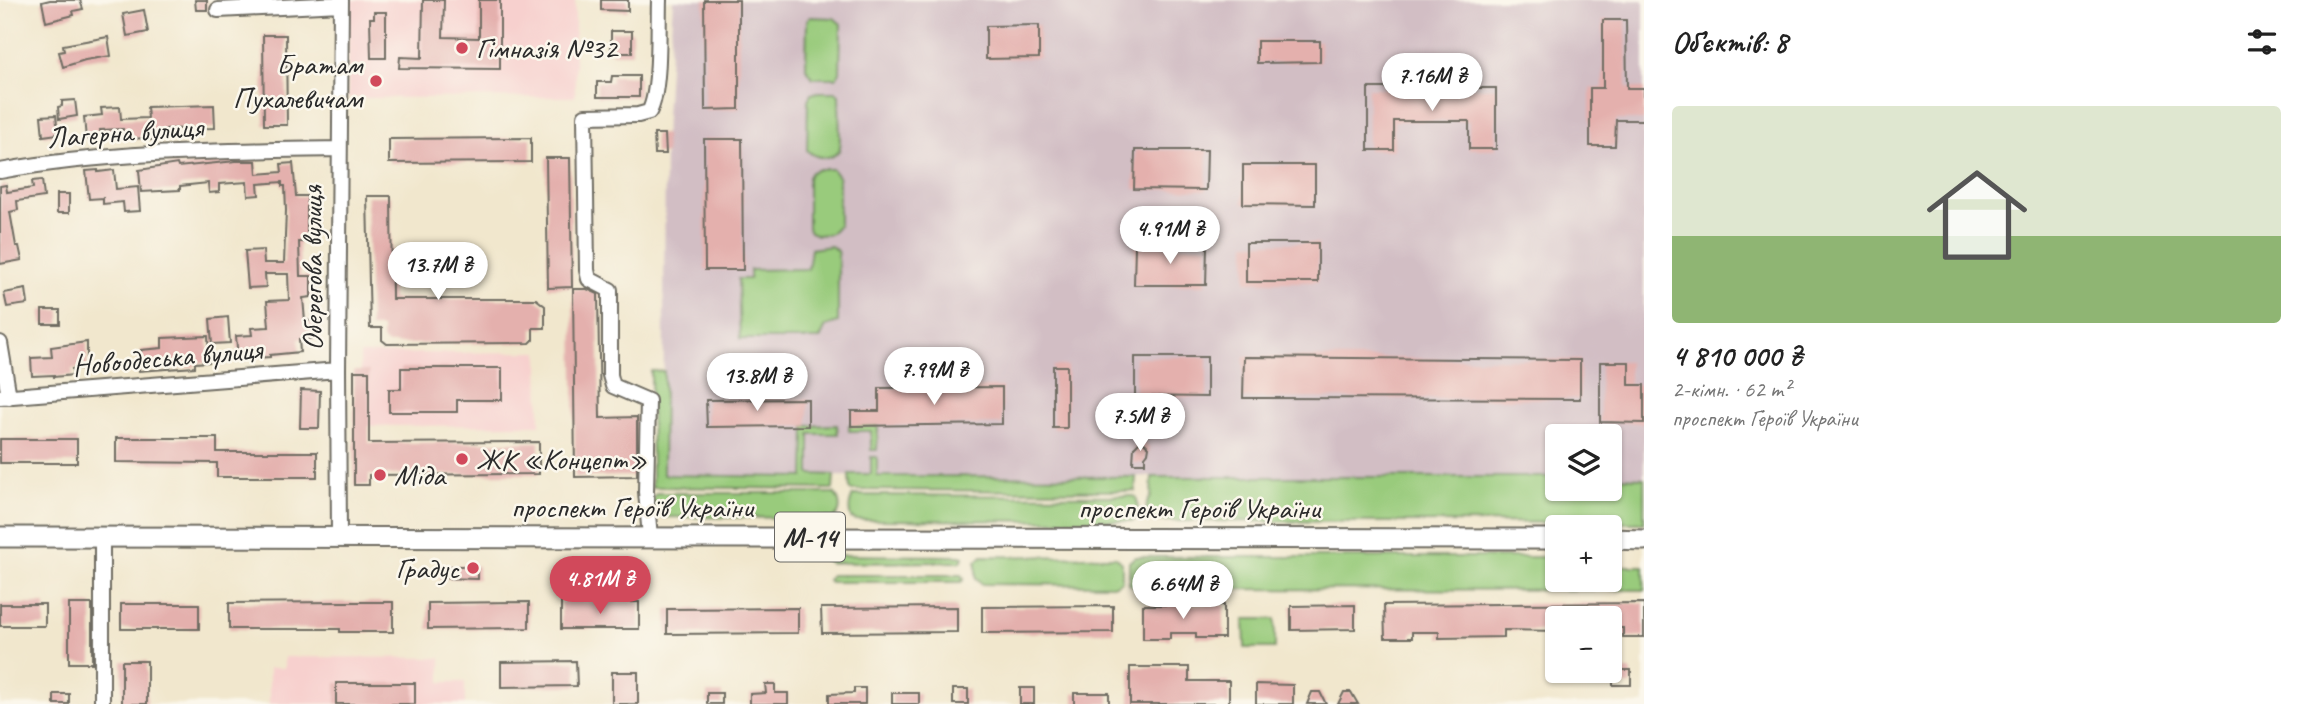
<!DOCTYPE html>
<html lang="uk">
<head>
<meta charset="utf-8">
<style>
  :root { --surface:#fff; --page:#f6f6f6; --text:#222; --muted:#767676; --accent:#d1495b }
  body { margin:0; font-family:Caveat,sans-serif; background:var(--page); color:var(--text); height:100vh; display:flex; flex-direction:column; font-size:26px; white-space:nowrap }
  * { box-sizing:border-box; margin:0 }
  p { font-size:23px; color:var(--muted) }
  .icon { flex:none; width:38px; height:38px; fill:none; stroke:currentColor; stroke-width:2; stroke-linecap:round; stroke-linejoin:round }
  .map { position:relative; flex:1; overflow:hidden }
  .sheet { display:flex; flex-direction:column; background:var(--surface); width:665px }
  .sheet>* { flex:none }
  .tools { position:absolute; left:1545px; top:424px; display:grid; gap:14px }
  .tools a { display:grid; place-items:center; width:77px; height:77px; border-radius:7px; background:var(--surface); box-shadow:0 2px 5px #0004; font-size:35px }
  .price { position:absolute; translate:-50% -60px; padding:0 16px; border-radius:24px; background:#fff; color:#222; font-size:23px; line-height:46px; filter:drop-shadow(0 2px 4px #0008) }
  .price::after { content:''; position:absolute; left:50%; top:42px; width:21px; height:16px; margin-left:-10px; background:inherit; clip-path:polygon(0 0,100% 0,50% 100%) }
  .price.selected { background:var(--accent); color:#fff }
  ul { padding:0; list-style:none }
  li { display:grid; align-content:center; gap:14px; height:371px; padding:0 28px }
  li span { display:grid; place-items:center; height:217px; border-radius:7px; color:#555 }
  li>.icon { margin-inline-start:auto }
  span .icon { width:126px; height:126px; fill:#fffc; stroke-width:1 }
  li b { font-size:30px }
  h2 { display:flex; justify-content:space-between; align-items:center; height:84px; padding:0 28px; font-size:30px }
  main { display:flex; flex:1; min-height:0 }
  .map>svg:first-child { display:block }
</style>
</head>
<body>
<main>
<div class="map">
<svg width="1644" height="704" viewBox="0 0 1644 704">
  <rect width="100%" height="100%" fill="#fbf7ec"/>
  <filter id="ink" filterUnits="userSpaceOnUse"><feTurbulence type="fractalNoise" baseFrequency=".0143" numOctaves="2"/><feDisplacementMap in="SourceGraphic" scale="14" xChannelSelector="R" yChannelSelector="G"/><feConvolveMatrix kernelMatrix="1 2 1 2 8 2 1 2 1" color-interpolation-filters="sRGB"/></filter>
  <filter id="wash" filterUnits="userSpaceOnUse"><feTurbulence type="fractalNoise" baseFrequency=".00686" numOctaves="4" result="noise"/><feDisplacementMap in="SourceGraphic" scale="28" xChannelSelector="R" yChannelSelector="G"/><feGaussianBlur stdDeviation="1.57" result="paint"/><feColorMatrix in="noise" values="0 0 0 0 0 0 0 0 0 0 0 0 0 0 0 0 0 1.4 0 .05"/><feComposite in="paint" operator="in"/></filter>
  <g filter="url(#wash)">
    <rect width="100%" height="100%" fill="#f1e7cd"/>
    <path fill="#f7d0ce" d="M349,0H575V97L348,98Z
      M539,352L540,425L361,426L360,354Z
      M284,657L441,658V682H465V704H269V668H284Z"/>
    <path fill="#d2bec4" d="M673,0H1644V478L1610,477V436H1558L1557,477L663,476L665,134Z"/>
    <path fill="#99cb7b" stroke="#627b53" stroke-width="2" d="M810,17L834,18L841,24L840,72L836,78H813L806,68L807,20Z
      M818,92H836L839,95L840,149C834,161 815,159 807,150L808,100L811,94Z
      M820,169H832L839,178V225L830,234L817,235L810,232L808,228V177L811,172Z
      M831,246L837,251L838,257V322L826,326L820,339H740L738,279H750V270L808,269L811,249Z
      M651,371H664L663,475L804,477L805,426L837,425L838,434H810V474L834,475L833,489L652,487Z
      M849,425L878,426L877,450H871V431H849Z
      M871,457H877V476L1136,477L1135,491L850,490L849,474H871Z
      M1152,477H1557L1558,488H1610V477L1644,478V523L1152,521L1146,516L1147,502L1151,497Z
      M657,493H834C840,500 843,512 834,518L657,517L655,515L653,497Z
      M853,495L1133,496L1137,498L1138,516L1133,521L856,520L851,518C848,510 849,503 853,495Z
      M830,555L960,556L963,557L961,562L831,563L827,561Z
      M982,556L1116,557L1122,563V581L1116,585L982,584L976,578V562Z
      M1135,557H1557L1558,579H1610V566H1644V590L1138,589L1129,584V562Z
      M831,575H961L964,579L961,582H830L828,580Z
      M1244,619H1275V648H1245Z"/>
    <g id="blocks">
      <path fill="#e4b0ad" d="M50,0H80L83,9L73,11L74,15L46,22L42,2Z
        M195,0H207V10H196Z
        M423,0H444L443,37L479,38V0H500V69L399,68L400,57L422,58Z
        M601,0H628V11L601,10Z
        M704,0H739V109L705,110Z
        M144,10L148,32L127,36L123,14Z
        M374,12H386V58H371L370,18H374Z
        M1603,20H1626L1627,88H1644V120H1616L1615,146H1590V88H1603Z
        M1039,25V58L986,59V26Z
        M611,31H632V53H611Z
        M263,35H286L287,125H264Z
        M108,37L111,56L85,60L63,67L59,52L64,51L63,45Z
        M1257,41H1320V62L1257,63Z
        M612,76H639V97H597V82H611Z
        M1368,88H1496V149H1469V121H1394V150H1368Z
        M75,100L77,116L59,119L58,107L62,106V101Z
        M214,105L215,128L166,129L167,138L150,140V138L123,139V129L100,130L101,137L86,139L84,117L102,115L101,108L120,107L121,119L148,118L147,107Z
        M56,115L58,134L43,136L41,116Z
        M654,134H665L666,154H655Z
        M531,138V162L389,163V139Z
        M704,139H742L743,270H705Z
        M1135,150H1207L1206,190L1134,189Z
        M546,158H570L572,287L548,288Z
        M236,161H256L257,174L282,172L281,164L293,163L296,196H307V242H299L300,276H311V297L303,298L305,321L317,320L318,338L299,339L300,352L270,355V357L238,359L236,336L252,335L251,328L269,327L267,301L289,300L288,274H265L266,287L248,288L245,251L263,250L264,263H284L286,210L285,186H282V182L258,184L259,195L248,196L247,182L219,184V192L209,193L208,183L180,186V190L141,192L139,170L177,164L178,167Z
        M1243,165H1315V205L1243,204Z
        M98,170V172L114,170L116,189L138,187L140,211L124,212L123,202L103,204V198L89,199L86,171Z
        M42,180L44,197L17,201L18,210L10,212L16,246H19L22,260L0,264V186L6,185L7,192L33,188L32,181Z
        M57,194H69V213H57Z
        M367,196H391L392,299H536L545,306V328H533V340L530,343L387,344L382,340V328H370Z
        M1246,243H1318V282H1246Z
        M1135,246H1207L1206,285H1134Z
        M26,289L28,304L7,307L4,293Z
        M573,289H587L598,294L600,418L637,417V476L575,477Z
        M42,310H60V324H42Z
        M228,317L230,343L212,344L210,319Z
        M208,336L209,362L195,363V367L139,371L138,356H141V350L162,348V338Z
        M87,342V368L72,369L73,375L54,377V375L32,376L31,358L52,357L51,347Z
        M1135,357H1207V397L1135,396Z
        M1244,357L1580,360V399L1243,398Z
        M1600,362H1629V385H1644V423L1600,422Z
        M1053,366H1067V428H1053Z
        M401,368H502V400H457V412H389V389H401Z
        M354,371H369V443L539,442V474L369,475V485H354Z
        M1002,387V424L851,426V411H879V388Z
        M301,390L320,391L319,428H300Z
        M808,399V426L707,427L706,400Z
        M116,438H217V452H317V477H217V463L116,462Z
        M0,439H77V463H0Z
        M1141,440L1149,447L1148,453L1145,457V463H1133L1134,447Z
        M439,566H478V579L439,578Z
        M340,602H393V632H340V629H229V603Z
        M529,602V628L428,629V603Z
        M561,602H639V629H561Z
        M1644,603V637H1623V628H1610V618H1558V631L1504,630V637L1439,638V632H1412V638H1385L1384,605Z
        M0,604H45V626H0Z
        M69,604H92V663H69Z
        M121,604H199V629H121Z
        M1143,605H1224V638H1196V633H1170V639H1143Z
        M1355,605V629L1291,630V606Z
        M1113,606V632L982,633V607Z
        M957,607V632L822,633L821,608Z
        M798,608V633L667,634V609Z
        M122,661H147V704H122Z
        M576,661L577,686L501,687V662Z
        M1130,667H1189V681H1229V704H1130Z
        M1613,670H1631V685H1613Z
        M612,672H638V704H612Z
        M336,683H415V704H336Z
        M765,684H775V693H788V704H750V694L766,693Z
        M1256,684L1293,685V704H1256Z
        M854,688H865V704H829V694L854,693Z
        M1020,688H1034V704H1020Z
        M953,689H968V704H953Z
        M1312,692H1320L1326,704H1307Z
        M1344,692H1351L1358,704H1338Z
        M707,693H722V704H707Z
        M892,693H919V704H892Z
        M1074,693H1109V704H1074Z
        M54,694H69V704H54Z"/>
    </g>
  </g>
  <g filter="url(#ink)">
    <use href="#blocks" fill-opacity="0" stroke="#706d64" stroke-width="2"/>
    <g fill="none" stroke-linecap="round" stroke-linejoin="round">
      <defs>
        <path id="minor" d="M218,10L341,4
          M0,171C112,151 226,151 339,149
          M0,343L9,397
          M0,397L338,370
          M339,536L338,370L341,0
          M102,537V704
          M650,537L646,492L648,401L613,386L610,375V290L589,279L587,270L585,116L638,115L649,112C661,91 658,26 659,0"/>
        <path id="highway" d="M0,537L1558,539
          M1610,539L1644,540"/>
      </defs>
      <use href="#minor" stroke="#706d64" stroke-width="18"/>
      <use href="#highway" stroke="#706d64" stroke-width="23"/>
      <use href="#minor" stroke="#fff" stroke-width="14"/>
      <use href="#highway" stroke="#fff" stroke-width="19"/>
    </g>
  </g>
  <g fill="#d1495b" stroke="#fbf7ec" stroke-width="2.5">
    <circle cx="462" cy="48" r="7"/>
    <circle cx="376" cy="81" r="7"/>
    <circle cx="462" cy="459" r="7"/>
    <circle cx="380" cy="475" r="7"/>
    <circle cx="473" cy="568" r="7"/>
  </g>
  <g text-anchor="middle" stroke-width="5" stroke-linejoin="round" paint-order="stroke">
    <rect fill="#fbf7ec" stroke="#696865" stroke-width="2" x="775" y="512.5" width="70" height="49" rx="5"/>
    <g font-size="28" font-weight="bold" fill="#2b2b2b">
      <text x="810" y="547">М-14</text>
    </g>
    <g font-size="30" fill="#2b2b2b" stroke="#fbf7ec" text-anchor="start">
      <text x="476" y="58">Гімназія №32</text>
      <text x="362" y="74" text-anchor="end">Братам<tspan x="362" dy="34">Пухалевичам</tspan></text>
      <text x="476" y="469">ЖК «Концепт»</text>
      <text x="394" y="485">Міда</text>
      <text x="459" y="578" text-anchor="end">Градус</text>
    </g>
    <g font-size="30" fill="#2b2b2b" stroke="#fbf7ec">
      <text transform="translate(125 132) rotate(-4)" y="10">Лагерна вулиця</text>
      <text transform="translate(312 268) rotate(-90)" y="10">Оберегова вулиця</text>
      <text transform="translate(167 357) rotate(-5)" y="10">Новоодеська вулиця</text>
      <text x="632" y="517">проспект Героїв України</text>
      <text x="1199" y="518">проспект Героїв України</text>
    </g>
  </g>
</svg>
<div class="tools">
<a><svg class="icon" aria-label="layers" viewBox="0 0 24 24"><path d="M12 4l9 5-9 5-9-5zM3 14l9 5 9-5"/></svg></a>
<a>+</a>
<a>−</a>
</div>
<b class="price" style="left:1432px;top:113px">7.16M ₴</b>
<b class="price" style="left:1170px;top:266px">4.91M ₴</b>
<b class="price" style="left:438px;top:302px">13.7M ₴</b>
<b class="price" style="left:934px;top:407px">7.99M ₴</b>
<b class="price" style="left:757px;top:413px">13.8M ₴</b>
<b class="price" style="left:1140px;top:453px">7.5M ₴</b>
<b class="price selected" style="left:600px;top:616px">4.81M ₴</b>
<b class="price" style="left:1183px;top:621px">6.64M ₴</b>
</div>
<section class="sheet">
<h2>Об’єктів: 8<svg class="icon" aria-label="filters" viewBox="0 0 24 24"><path d="M4 7h16M4 17h16"/><circle cx="9" cy="7" r="2"/><circle cx="15" cy="17" r="2"/></svg></h2>
<ul>
<li><span style="background:linear-gradient(#dfe7d0 60%,#8fb573 0)"><svg class="icon" aria-label="home" viewBox="0 0 24 24"><path d="M3 11l9-7 9 7M6 9v11h12V9"/></svg></span><div><b>4 810 000 ₴</b><p>2-кімн. · 62 m²</p><p>проспект Героїв України</p></div></li>
</ul>
</section>
</main>
</body>
</html>
